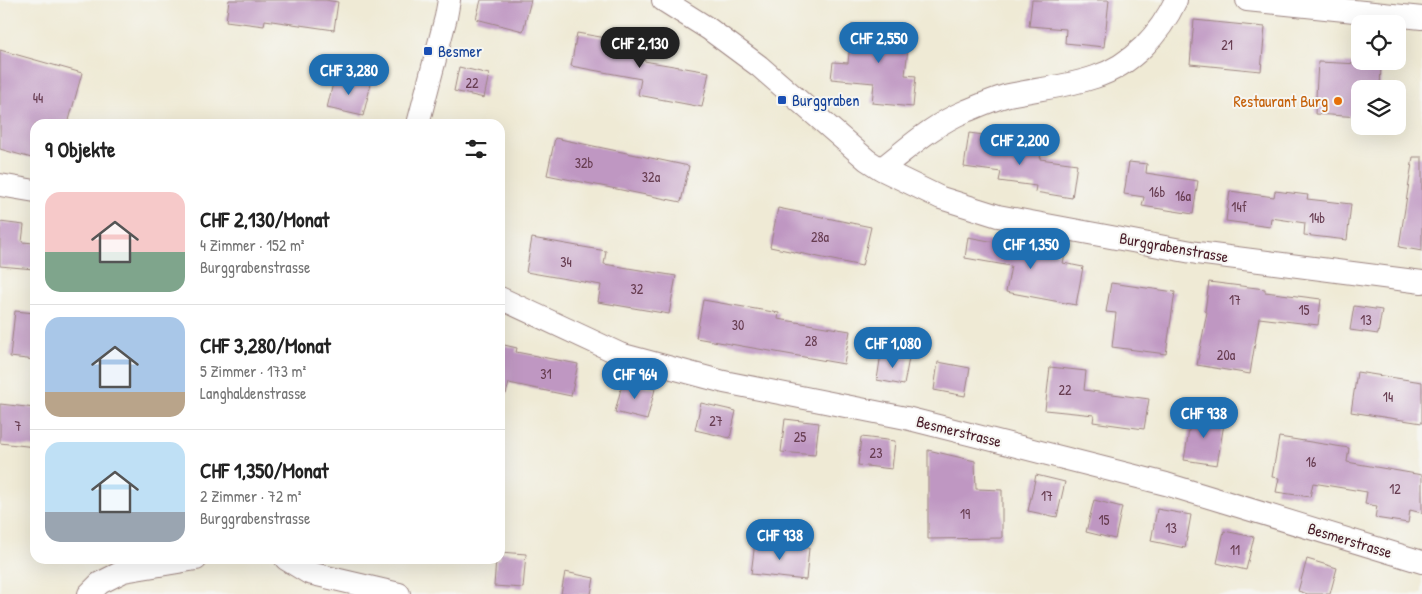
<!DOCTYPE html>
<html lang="de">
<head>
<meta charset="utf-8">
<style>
  :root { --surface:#fff; --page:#f2f2f2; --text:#222; --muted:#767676; --line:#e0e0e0; --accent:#1f6fb2 }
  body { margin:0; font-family:"Patrick Hand",sans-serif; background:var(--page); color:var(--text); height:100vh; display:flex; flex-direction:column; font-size:19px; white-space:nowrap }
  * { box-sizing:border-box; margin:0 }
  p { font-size:16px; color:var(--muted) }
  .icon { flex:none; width:28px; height:28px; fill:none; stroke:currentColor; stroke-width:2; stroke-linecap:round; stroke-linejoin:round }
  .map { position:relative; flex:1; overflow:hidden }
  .drawer { position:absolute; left:30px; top:119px; width:475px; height:445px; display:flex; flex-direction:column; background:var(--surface); border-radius:15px; box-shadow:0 5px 20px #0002 }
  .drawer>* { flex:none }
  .tools { position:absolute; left:1351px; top:15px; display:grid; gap:10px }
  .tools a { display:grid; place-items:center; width:55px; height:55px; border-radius:10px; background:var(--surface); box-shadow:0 5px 20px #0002; font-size:25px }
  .price { position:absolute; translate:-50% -42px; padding:0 11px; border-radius:18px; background:var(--accent); color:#fff; font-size:16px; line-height:32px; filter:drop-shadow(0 1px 2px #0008) }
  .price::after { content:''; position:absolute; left:50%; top:30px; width:15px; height:11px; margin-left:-8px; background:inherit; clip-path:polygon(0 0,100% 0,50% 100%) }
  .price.current { background:#222; color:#fff }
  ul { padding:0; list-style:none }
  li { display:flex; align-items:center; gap:15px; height:125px; padding:0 15px }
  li+li { border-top:1px solid var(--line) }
  li span { display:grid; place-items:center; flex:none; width:140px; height:100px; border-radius:15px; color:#555 }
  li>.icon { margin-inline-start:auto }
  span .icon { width:60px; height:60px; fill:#fffc; stroke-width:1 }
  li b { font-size:21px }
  h2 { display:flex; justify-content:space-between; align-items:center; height:60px; padding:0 15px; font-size:21px }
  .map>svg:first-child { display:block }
</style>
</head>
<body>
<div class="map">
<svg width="1422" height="594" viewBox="0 0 1422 594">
  <rect width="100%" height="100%" fill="#f6f6f2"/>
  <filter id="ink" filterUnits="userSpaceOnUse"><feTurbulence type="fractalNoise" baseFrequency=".02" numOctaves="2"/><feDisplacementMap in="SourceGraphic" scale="10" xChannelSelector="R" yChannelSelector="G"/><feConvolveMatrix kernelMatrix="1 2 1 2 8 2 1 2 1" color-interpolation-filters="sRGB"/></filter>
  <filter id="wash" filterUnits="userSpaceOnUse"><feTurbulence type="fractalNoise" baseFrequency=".0096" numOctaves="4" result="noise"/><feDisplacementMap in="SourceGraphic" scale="20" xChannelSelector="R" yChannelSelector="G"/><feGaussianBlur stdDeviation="1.12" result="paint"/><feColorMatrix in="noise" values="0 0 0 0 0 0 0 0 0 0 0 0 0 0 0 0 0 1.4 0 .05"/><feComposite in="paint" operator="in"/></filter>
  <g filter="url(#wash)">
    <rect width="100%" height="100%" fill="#efead5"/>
    <g id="blocks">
      <path fill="#bf97c2" d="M229,0H325L338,2L334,30L265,20L264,26L226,21Z
        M481,0H531L523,31L476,19Z
        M1032,0H1109L1104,47L1065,43L1066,29L1029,26Z
        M1194,20L1265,27L1261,71L1190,64Z
        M852,24L910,30L905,75L916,76L913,107L872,103L874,83L831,79L833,62L848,63Z
        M577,33L647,45L644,61L709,72L702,107L638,95L641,79L571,66Z
        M0,50L82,73L68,124H35V159L0,149Z
        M1318,62L1381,65L1380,89H1360V117L1315,114Z
        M459,67L489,74L484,98L454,91Z
        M335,75L371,84L363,116L327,108Z
        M969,133L1006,138L1005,147L1041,153L1040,159L1077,164L1072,198L1035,192L1036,186L999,181L1001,172L964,167Z
        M555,138L689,166L681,202L547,175Z
        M1413,157H1422V251L1399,247Z
        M1129,162L1147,164L1146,173L1198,181L1193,214L1142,206L1144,197L1124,194Z
        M1230,191L1274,197L1275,191L1308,195L1307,199L1351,204L1347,240L1304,235L1305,223L1271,218L1270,227L1226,221Z
        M778,208L871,227L862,266L770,247Z
        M0,222L24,225L22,242L35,243L34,269L0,266Z
        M968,237L1065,255L1063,263L1083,267L1076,305L1006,292L1011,266L965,258Z
        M532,238L606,251L604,264L676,276L669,314L598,302L601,285L526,272Z
        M1209,282L1265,289V292L1321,299L1318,325L1259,318L1250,374L1197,365L1207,312L1205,311Z
        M1111,283L1175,292L1166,354L1112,347L1116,313L1106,312Z
        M703,300L779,313L778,319L850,331L844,364L696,338Z
        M1354,306L1382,310L1378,334L1350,330Z
        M15,311L35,313V360L10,357Z
        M500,344L517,348L516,352L578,364L571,396L509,383L506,394L500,393Z
        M881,353L909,358L904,385L877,380Z
        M938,362L970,368L965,396L934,390Z
        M1050,367L1086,371L1084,390L1149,399L1144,429L1093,422L1094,415L1045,410Z
        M1357,372L1422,382V423L1351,412Z
        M623,381L655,389L647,420L615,412Z
        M701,403L736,411L730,438L695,430Z
        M0,404L35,408V447L0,443Z
        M1192,412L1225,418L1217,465L1184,460Z
        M785,419L819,423L815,455L781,452Z
        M861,437L895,441L892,469L858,465Z
        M1279,437L1349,448L1347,462L1422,475V513L1410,510L1408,523L1375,518L1377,506L1365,504L1367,492L1313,483L1310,497L1276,492L1279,478L1272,477Z
        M928,450L975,461L976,489L1002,490V538L928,539Z
        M1036,475L1065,482L1057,517L1028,511Z
        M1094,500L1122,507L1115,539L1086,532Z
        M1157,509L1191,515L1185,548L1151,541Z
        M1224,531L1254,537L1246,570L1217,563Z
        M755,542L809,548L806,580L751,574Z
        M500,552L526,554L523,588L494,586L496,559H500Z
        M1307,559L1337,568L1330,594H1308L1298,591Z
        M565,572L594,578L591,594H561Z"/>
    </g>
  </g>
  <g filter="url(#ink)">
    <use href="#blocks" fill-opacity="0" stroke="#9c8480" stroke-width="1"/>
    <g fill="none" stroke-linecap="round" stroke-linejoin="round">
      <defs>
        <path id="minor" d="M663,0L709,29L759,66L867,160L881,169L941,198L998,216L1197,253L1422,282
          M1247,0L1422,18
          M418,124L446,17L449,0
          M881,169C908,148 934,124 966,111C978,106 992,100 1005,96C1035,89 1066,87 1095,77C1132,65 1160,34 1176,0
          M0,185L35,191
          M500,298L620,354L724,382L906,418L1166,484L1422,562
          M286,559L309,573L399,594
          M89,594L100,583L124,571L196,559"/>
      </defs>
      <use href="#minor" stroke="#9c8480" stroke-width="24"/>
      <use href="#minor" stroke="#fff" stroke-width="22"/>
    </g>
  </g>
  <g fill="#1a4fb4" stroke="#f6f6f2" stroke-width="2">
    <rect x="423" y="46" width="10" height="10" rx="2.5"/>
    <rect x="777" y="95" width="10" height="10" rx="2.5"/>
  </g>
  <circle fill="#e8710a" stroke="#f6f6f2" stroke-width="2" cx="1338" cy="101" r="5"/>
  <g text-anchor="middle" stroke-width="4" stroke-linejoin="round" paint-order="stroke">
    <g font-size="14" fill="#673d51">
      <text x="1227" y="50">21</text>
      <text x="472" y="88">22</text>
      <text x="38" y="103">44</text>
      <text x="584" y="168">32b</text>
      <text x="651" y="182">32a</text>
      <text x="1157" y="197">16b</text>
      <text x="1183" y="201">16a</text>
      <text x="1239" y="212">14f</text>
      <text x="1317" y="223">14b</text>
      <text x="820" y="242">28a</text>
      <text x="566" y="267">34</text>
      <text x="637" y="294">32</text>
      <text x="1235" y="305">17</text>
      <text x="1304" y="315">15</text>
      <text x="1366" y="325">13</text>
      <text x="738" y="330">30</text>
      <text x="811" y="346">28</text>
      <text x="1226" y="360">20a</text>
      <text x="546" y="379">31</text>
      <text x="1065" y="395">22</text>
      <text x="1388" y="402">14</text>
      <text x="716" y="426">27</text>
      <text x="18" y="431">7</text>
      <text x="800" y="442">25</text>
      <text x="876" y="458">23</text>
      <text x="1311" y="467">16</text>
      <text x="1395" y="494">12</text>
      <text x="1047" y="501">17</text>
      <text x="965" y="519">19</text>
      <text x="1104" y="525">15</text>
      <text x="1171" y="533">13</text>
      <text x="1235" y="555">11</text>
    </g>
    <g font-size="16" fill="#164399" stroke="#f6f6f2" text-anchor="start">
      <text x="438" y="57">Besmer</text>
      <text x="792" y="106">Burggraben</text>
    </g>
    <g font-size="16" fill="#c56008" stroke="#f6f6f2" text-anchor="end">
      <text x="1328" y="107">Restaurant Burg</text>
    </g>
    <g font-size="16" fill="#4a1f2b" stroke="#f6f6f2">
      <text transform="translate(1174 247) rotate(10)" y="6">Burggrabenstrasse</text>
      <text transform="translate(959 431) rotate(14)" y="6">Besmerstrasse</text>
      <text transform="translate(1350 540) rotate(17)" y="6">Besmerstrasse</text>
    </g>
  </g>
</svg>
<div class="tools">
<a><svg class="icon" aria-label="locate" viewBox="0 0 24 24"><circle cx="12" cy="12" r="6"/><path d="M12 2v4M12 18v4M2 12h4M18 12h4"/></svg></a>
<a><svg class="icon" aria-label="layers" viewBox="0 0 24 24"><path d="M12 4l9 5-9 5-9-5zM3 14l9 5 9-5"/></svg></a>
</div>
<b class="price" style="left:879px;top:64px">CHF 2,550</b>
<b class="price current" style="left:640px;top:69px">CHF 2,130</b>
<b class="price" style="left:349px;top:96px">CHF 3,280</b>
<b class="price" style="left:1020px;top:166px">CHF 2,200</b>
<b class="price" style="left:1031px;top:270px">CHF 1,350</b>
<b class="price" style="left:893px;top:369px">CHF 1,080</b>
<b class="price" style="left:635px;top:400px">CHF 964</b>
<b class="price" style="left:1204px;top:439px">CHF 938</b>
<b class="price" style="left:780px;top:561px">CHF 938</b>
<section class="drawer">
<h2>9 Objekte<svg class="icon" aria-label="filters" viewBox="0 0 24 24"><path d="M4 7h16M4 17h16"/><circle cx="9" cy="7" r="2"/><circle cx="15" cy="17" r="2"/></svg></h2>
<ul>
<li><span style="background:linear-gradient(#f6c9c9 60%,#7fa58c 0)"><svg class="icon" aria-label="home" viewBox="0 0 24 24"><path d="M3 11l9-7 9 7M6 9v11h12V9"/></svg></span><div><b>CHF 2,130/Monat</b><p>4 Zimmer · 152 m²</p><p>Burggrabenstrasse</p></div></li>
<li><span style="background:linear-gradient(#a9c7e8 75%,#b9a48a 0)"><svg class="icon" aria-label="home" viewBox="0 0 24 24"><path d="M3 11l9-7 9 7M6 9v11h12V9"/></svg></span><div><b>CHF 3,280/Monat</b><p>5 Zimmer · 173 m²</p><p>Langhaldenstrasse</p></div></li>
<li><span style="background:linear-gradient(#bfe0f5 70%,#9aa5b1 0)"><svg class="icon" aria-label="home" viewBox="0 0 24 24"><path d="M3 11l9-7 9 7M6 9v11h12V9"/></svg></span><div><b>CHF 1,350/Monat</b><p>2 Zimmer · 72 m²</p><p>Burggrabenstrasse</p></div></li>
</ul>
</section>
</div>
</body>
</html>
